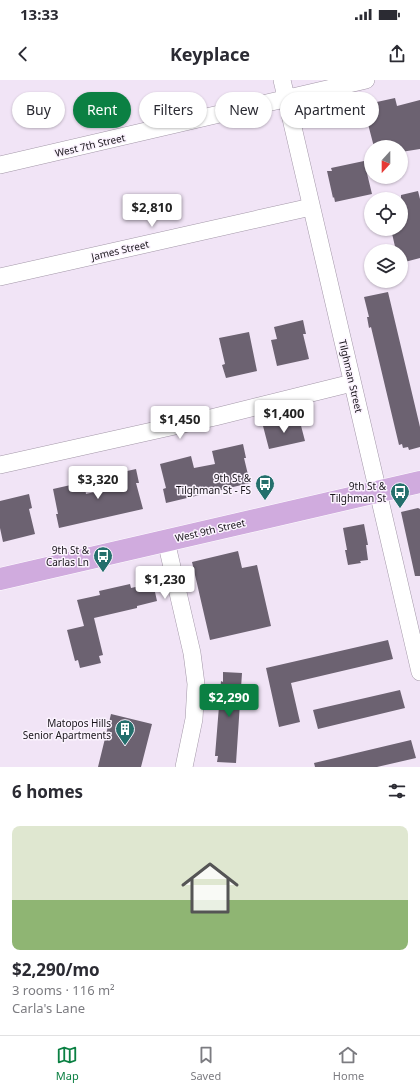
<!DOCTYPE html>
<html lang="en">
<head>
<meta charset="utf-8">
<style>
  :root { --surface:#fff; --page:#f2f2f3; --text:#2b2b33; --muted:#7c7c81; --line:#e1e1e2; --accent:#0b8043 }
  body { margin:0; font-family:"Noto Sans",sans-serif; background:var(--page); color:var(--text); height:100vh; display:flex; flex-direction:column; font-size:15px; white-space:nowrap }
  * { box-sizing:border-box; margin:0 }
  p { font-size:13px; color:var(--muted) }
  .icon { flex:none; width:22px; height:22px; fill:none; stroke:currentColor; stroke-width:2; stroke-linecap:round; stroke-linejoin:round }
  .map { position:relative; height:687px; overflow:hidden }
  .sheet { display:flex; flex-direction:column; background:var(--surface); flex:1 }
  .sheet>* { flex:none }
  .guide { position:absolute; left:12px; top:12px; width:396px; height:36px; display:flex; gap:8px }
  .needle { width:26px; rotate:201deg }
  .buttons { position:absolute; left:364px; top:60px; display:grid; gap:8px }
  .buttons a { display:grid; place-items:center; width:44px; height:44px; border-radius:50%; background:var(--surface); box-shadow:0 1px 3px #0004; font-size:20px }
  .price { position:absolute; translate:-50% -34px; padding:0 9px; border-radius:4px; background:#fff; color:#222; font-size:13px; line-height:26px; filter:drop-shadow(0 1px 2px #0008) }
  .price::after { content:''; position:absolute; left:50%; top:24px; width:12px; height:9px; margin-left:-6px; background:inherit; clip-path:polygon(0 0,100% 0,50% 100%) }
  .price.current { background:var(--accent); color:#fff }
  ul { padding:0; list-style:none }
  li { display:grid; align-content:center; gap:8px; height:212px; padding:0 12px }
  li+li { border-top:1px solid var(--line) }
  li span { display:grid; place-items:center; height:124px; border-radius:8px; color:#555 }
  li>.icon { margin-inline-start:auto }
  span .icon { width:72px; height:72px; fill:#fffc; stroke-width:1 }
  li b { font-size:17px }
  h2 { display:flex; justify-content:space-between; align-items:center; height:48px; padding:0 12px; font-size:17px }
  .chip { padding:0 14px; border-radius:18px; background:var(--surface); box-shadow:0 1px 3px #0004; font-size:14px; line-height:36px }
  .chip.current { background:var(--accent); color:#fff }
  .status { display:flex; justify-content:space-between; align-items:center; height:28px; padding:0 20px; background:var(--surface); direction:ltr }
  .status svg { height:11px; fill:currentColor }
  header { display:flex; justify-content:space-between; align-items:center; height:52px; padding:0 12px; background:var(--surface); font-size:18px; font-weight:700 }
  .tab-bar { display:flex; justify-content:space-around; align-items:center; height:56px; border-top:1px solid var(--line); background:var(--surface); font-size:11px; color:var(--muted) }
  .tab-bar a { display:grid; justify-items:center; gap:2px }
  .tab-bar .current { color:var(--accent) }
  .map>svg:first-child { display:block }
</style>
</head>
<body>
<div class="status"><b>13:33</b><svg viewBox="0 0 49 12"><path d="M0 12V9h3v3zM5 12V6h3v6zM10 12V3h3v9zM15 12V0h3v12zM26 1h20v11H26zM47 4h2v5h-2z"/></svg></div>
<header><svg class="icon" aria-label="back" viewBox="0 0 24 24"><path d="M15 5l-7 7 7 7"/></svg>Keyplace<svg class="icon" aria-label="share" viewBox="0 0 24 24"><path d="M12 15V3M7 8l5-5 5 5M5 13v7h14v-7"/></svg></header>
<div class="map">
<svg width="420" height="687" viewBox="0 0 420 687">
  <rect width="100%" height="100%" fill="#f1e4f6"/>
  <path fill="#6c6271" d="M395,18L397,26L420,20V69L401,72V67H374L363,25Z
    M364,81L372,114L335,122L334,117L333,118L327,91H332L331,88Z
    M418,111L420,119V178L401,183V171H396L391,149H401V115Z
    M388,212L420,347V367L409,370L408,367L403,368L402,364L399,365L371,247L369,248L367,237H369L364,217Z
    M303,240L306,254H303L309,279L277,286L271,260L277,259L274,247Z
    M249,252L257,291L226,298L222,285L225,284L219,258Z
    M299,338L305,361L269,369L263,346Z
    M243,364L246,378H244L250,403L166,423L163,409L166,408L160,384L191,376L194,388L215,384L212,371Z
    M136,389L139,403H136L143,429L59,448L56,434H58L53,409L84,402L86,414L107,409L105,396Z
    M29,414L32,428L29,429L35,454L3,462L0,448V421Z
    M418,428L420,429V496H415L401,432Z
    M364,444L368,465H366L368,480L360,481L361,483L348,485L345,470H347L343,448Z
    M238,471L242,488L257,485L271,546L210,560L192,482Z
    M153,503L157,521L137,526V528L94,538L103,575L99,576L101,583L80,588L78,580L75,581L67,550L84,546L77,520L100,515L99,511L130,504L131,508Z
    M388,560L393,579L291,603L300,642L279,647L266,588Z
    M223,592L242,593L236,683L217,682L218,676H215L221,601L223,602Z
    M400,610L405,628L318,649L313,630Z
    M111,634L152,644L141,687H98Z
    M411,660L416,678L377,687H315L314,683Z"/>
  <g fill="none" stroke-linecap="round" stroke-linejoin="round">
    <defs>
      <path id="street" d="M282,0L420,592
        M0,85L366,0
        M0,197L311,127
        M0,385L215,337L352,303
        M166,461L192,573L196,604L194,639L184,687"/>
      <path id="primary" d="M0,499L420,402"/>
    </defs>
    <use href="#street" stroke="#a397a8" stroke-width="18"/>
    <use href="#primary" stroke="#fff" stroke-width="23"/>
    <use href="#street" stroke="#fff" stroke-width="17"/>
    <use href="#primary" stroke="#d0abde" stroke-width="22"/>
  </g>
  <defs>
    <symbol id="bus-pin" viewBox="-11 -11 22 30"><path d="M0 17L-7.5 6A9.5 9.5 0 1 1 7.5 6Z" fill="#246f6c" stroke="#fbf3fe"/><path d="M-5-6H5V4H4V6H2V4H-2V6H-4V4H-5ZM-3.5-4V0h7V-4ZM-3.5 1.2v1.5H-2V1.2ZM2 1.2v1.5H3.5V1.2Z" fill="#fff"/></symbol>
    <symbol id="building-pin" viewBox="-11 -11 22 30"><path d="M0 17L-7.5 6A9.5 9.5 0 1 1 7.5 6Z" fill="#246f6c" stroke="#fbf3fe"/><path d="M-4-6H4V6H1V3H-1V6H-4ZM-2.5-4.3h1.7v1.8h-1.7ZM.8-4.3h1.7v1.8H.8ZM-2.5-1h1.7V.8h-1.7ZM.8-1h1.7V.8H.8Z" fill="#fff"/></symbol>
  </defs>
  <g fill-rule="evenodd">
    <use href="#bus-pin" x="254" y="393" width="22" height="30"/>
    <use href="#bus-pin" x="389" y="401" width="22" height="30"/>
    <use href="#bus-pin" x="92" y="465" width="22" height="30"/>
    <use href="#building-pin" x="114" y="638" width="22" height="30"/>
  </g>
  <g text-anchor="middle" stroke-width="3" stroke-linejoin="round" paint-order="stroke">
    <g font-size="10" fill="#19151b" stroke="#fbf3fe">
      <text transform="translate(90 65) rotate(-13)" y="4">West 7th Street</text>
      <text transform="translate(120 170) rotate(-13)" y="4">James Street</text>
      <text transform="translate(351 296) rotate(77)" y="4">Tilghman Street</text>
      <text transform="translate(210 450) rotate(-13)" y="4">West 9th Street</text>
    </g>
    <g font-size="10" fill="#19151b" stroke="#fbf3fe" text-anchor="end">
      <text x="251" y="402">9th St &amp;<tspan x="251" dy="12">Tilghman St - FS</tspan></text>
      <text x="386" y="410">9th St &amp;<tspan x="386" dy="12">Tilghman St</tspan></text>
      <text x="89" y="474">9th St &amp;<tspan x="89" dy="12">Carlas Ln</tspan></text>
      <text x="111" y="647">Matopos Hills<tspan x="111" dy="12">Senior Apartments</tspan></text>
    </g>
  </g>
</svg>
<div class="buttons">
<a><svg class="needle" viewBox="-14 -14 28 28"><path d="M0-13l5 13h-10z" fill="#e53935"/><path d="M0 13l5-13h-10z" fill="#7c7c81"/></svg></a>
<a><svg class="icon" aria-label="locate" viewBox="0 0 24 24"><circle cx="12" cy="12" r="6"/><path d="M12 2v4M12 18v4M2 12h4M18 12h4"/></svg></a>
<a><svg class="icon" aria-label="layers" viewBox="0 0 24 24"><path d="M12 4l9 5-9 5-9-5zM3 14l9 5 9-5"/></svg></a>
</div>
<b class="price" style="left:152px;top:148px">$2,810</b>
<b class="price" style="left:284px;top:354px">$1,400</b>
<b class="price" style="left:180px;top:360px">$1,450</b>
<b class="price" style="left:98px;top:420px">$3,320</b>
<b class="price" style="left:165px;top:520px">$1,230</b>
<b class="price current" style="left:229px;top:638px">$2,290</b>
<div class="guide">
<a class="chip">Buy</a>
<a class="chip current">Rent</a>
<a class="chip">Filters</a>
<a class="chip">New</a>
<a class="chip">Apartment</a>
</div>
</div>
<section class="sheet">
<h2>6 homes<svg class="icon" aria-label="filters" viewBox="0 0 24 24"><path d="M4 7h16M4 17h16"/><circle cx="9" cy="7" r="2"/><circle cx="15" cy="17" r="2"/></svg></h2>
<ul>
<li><span style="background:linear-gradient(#dfe7d0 60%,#8fb573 0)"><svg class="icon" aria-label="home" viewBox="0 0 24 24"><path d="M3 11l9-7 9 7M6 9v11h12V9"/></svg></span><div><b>$2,290/mo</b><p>3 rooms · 116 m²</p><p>Carla's Lane</p></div></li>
</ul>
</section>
<nav class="tab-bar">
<a class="current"><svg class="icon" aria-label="map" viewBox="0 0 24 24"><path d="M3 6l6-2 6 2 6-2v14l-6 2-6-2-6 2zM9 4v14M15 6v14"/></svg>Map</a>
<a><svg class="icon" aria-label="saved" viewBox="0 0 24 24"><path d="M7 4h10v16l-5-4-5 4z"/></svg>Saved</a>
<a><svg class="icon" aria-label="home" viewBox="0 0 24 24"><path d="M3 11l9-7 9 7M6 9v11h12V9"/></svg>Home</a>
</nav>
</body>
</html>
